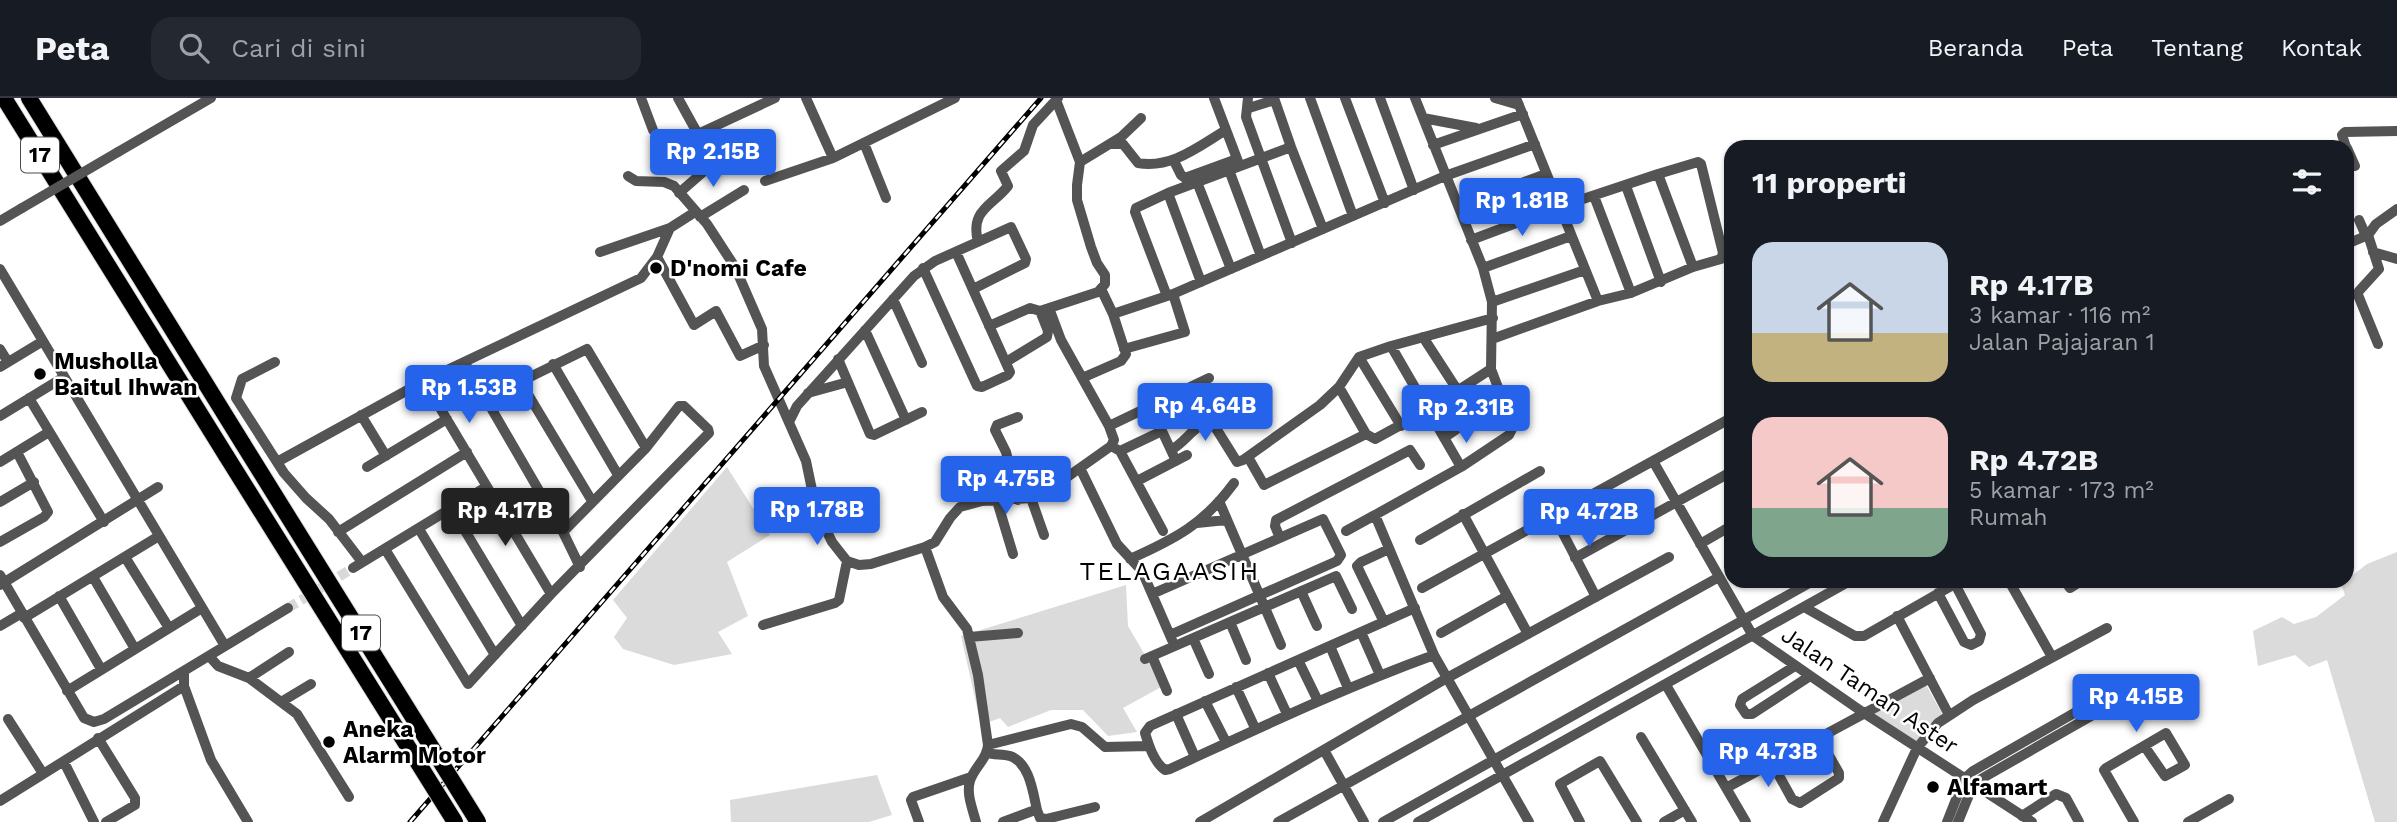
<!DOCTYPE html>
<html lang="id">
<head>
<meta charset="utf-8">
<style>
  :root { --surface:#171b24; --page:#242831; --text:#f1f3f6; --muted:#9ea1a6; --line:#363941; --accent:#2563eb }
  body { margin:0; font-family:"Work Sans",sans-serif; background:var(--page); color:var(--text); height:100vh; display:flex; flex-direction:column; font-size:26px; white-space:nowrap }
  * { box-sizing:border-box; margin:0 }
  p { font-size:23px; color:var(--muted) }
  .icon { flex:none; width:38px; height:38px; fill:none; stroke:currentColor; stroke-width:2; stroke-linecap:round; stroke-linejoin:round }
  .map { position:relative; flex:1; overflow:hidden }
  .panel { position:absolute; left:1724px; top:42px; width:630px; height:448px; display:flex; flex-direction:column; background:var(--surface); border-radius:21px; box-shadow:0 2px 5px #0004 }
  .panel>* { flex:none }
  .price { position:absolute; translate:-50% -60px; padding:0 16px; border-radius:7px; background:var(--accent); color:#fff; font-size:23px; line-height:46px; filter:drop-shadow(0 2px 4px #0008) }
  .price::after { content:''; position:absolute; left:50%; top:42px; width:21px; height:16px; margin-left:-10px; background:inherit; clip-path:polygon(0 0,100% 0,50% 100%) }
  .price.selected { background:#222; color:#fff }
  ul { padding:0; list-style:none }
  li { display:flex; align-items:center; gap:21px; height:175px; padding:0 28px }
  li span { display:grid; place-items:center; flex:none; width:196px; height:140px; border-radius:21px; color:#555 }
  li>.icon { margin-inline-start:auto }
  span .icon { width:84px; height:84px; fill:#fffc; stroke-width:1 }
  li b { font-size:30px }
  h2 { display:flex; justify-content:space-between; align-items:center; height:84px; padding:0 28px; font-size:30px }
  header { display:flex; align-items:center; gap:42px; box-sizing:border-box; height:98px; padding:0 35px; background:var(--surface); border-bottom:2px solid var(--line) }
  header strong { font-size:33px }
  nav { display:flex; gap:38px; margin-inline-start:auto; font-size:24px }
  .search { width:490px; height:63px; background:var(--page); display:flex; align-items:center; gap:18px; box-sizing:border-box; padding:0 24px; border-radius:21px; color:var(--muted); font-size:26px }
  .map>svg:first-child { display:block }
</style>
</head>
<body>
<header>
<strong>Peta</strong>
<div class="search"><svg class="icon" aria-label="search" viewBox="0 0 24 24"><circle cx="10" cy="10" r="6"/><path d="M15 15l6 6"/></svg>Cari di sini</div>
<nav><a>Beranda</a><a>Peta</a><a>Tentang</a><a>Kontak</a></nav>
</header>
<div class="map">
<svg width="2397" height="724" viewBox="0 0 2397 724">
  <rect width="100%" height="100%" fill="#fff"/>
  <path fill="#dbdbdb" d="M727,369L770,437L727,464L748,518L718,534L732,556L674,567L623,551L614,539L627,520L613,502Z
    M2397,454V724H2375L2327,562L2309,569L2295,557L2258,568L2253,533L2282,519L2294,526L2316,519L2345,497L2341,486L2367,466Z
    M1126,487L1128,528L1163,588L1123,610L1137,634L1108,638L1083,612H1051L1008,629L1000,620L981,627L961,538Z
    M1925,585L1944,619L1917,648L1866,616Z
    M877,677L892,717L869,724H731L730,702Z"/>
  <g fill="none" stroke-linecap="round" stroke-linejoin="round">
    <path stroke="#d9d9d9" stroke-width="10" stroke-dasharray="10 5" stroke-linecap="butt" d="M288,510L353,470"/>
    <defs>
      <path id="highway" d="M4,0L227,359
        M29,0L243,346"/>
    </defs>
    <use href="#highway" stroke="#dbdbdb" stroke-width="18"/>
    <path stroke="#545454" stroke-width="10" d="M641,0L653,32
      M678,0L705,49L710,68L679,95
      M806,0L833,60L955,0
      M1214,0L1239,66
      M1248,0L1246,19L1292,145
      M1274,0L1291,49L1323,131
      M1310,0L1353,118
      M1345,0L1385,105
      M1380,0L1414,92
      M1415,0L1483,170L1492,204L1491,271L1513,329L1509,337L1461,369L1375,417L1434,557L1529,724
      M1495,0L1519,7
      M1516,0L1598,203
      M1249,10L1274,2
      M1423,20L1476,30
      M698,36L775,0
      M864,45L886,100
      M1110,46H1123L1138,65C1172,71 1199,48 1226,32
      M1433,47L1523,16
      M2346,49L2342,37L2345,34L2397,33
      M2347,50L2355,68
      M118,54L211,0
      M1174,63L1181,77L1185,80L1237,61
      M1080,64L1121,39L1141,20
      M1229,72L1261,158
      M628,78L636,83L664,84L674,88L707,126L735,169L762,231L764,268L806,363L816,411L832,444L847,463L859,467L871,466L925,449L935,444L950,420L960,409L982,403L1031,400L1063,382L1111,348L1114,342L1109,328L1061,242L1049,210
      M765,83L833,60
      M1197,84L1231,171
      M1626,88L1661,184
      M1168,95L1201,184
      M1594,98L1631,195
      M1459,108L1546,76
      M700,119L744,92
      M2359,122L2366,138
      M0,123L22,110
      M1471,142L1559,109L1658,76L1693,169
      M978,144C970,112 991,109 1008,88L1001,73L1024,53L1033,27L1058,0
      M2347,146L2368,137
      M600,154L670,130
      M2373,154L2397,161
      M657,159L694,227L716,213L740,258L764,247
      M923,170L977,288L982,289L1008,277L1010,274L956,154
      M1483,170L1571,138
      M0,171L225,548
      M1167,198L1135,114L1136,110L1168,95L1291,49
      M893,201L922,265
      M1492,204L1585,172
      M1113,216L1173,196L1445,78L1535,46
      M989,228L1030,210L1040,213L1098,194L1105,186V177L1097,165L1091,149L1077,102V87L1080,64L1056,2
      M865,232L906,322
      M1423,239L1458,293
      M1492,241L1598,203L1631,195L1693,169L1721,161L1723,155L1701,66L1698,64L1658,76
      M2378,246L2358,197L2359,193L2379,171L2368,137L2376,126L2397,111
      M1391,248L1461,369
      M0,251L8,264
      M1124,251L1185,234L1173,196
      M1359,259L1401,328
      M838,261L870,336L874,337L922,314
      M275,264L242,281L236,300L284,375L306,400L329,421L362,464
      M1006,264L1047,239L1048,233L1040,213
      M465,265L563,434L580,469
      M553,266L618,377
      M0,269L43,243
      M1082,280L1121,263L1126,256L1113,216L1102,193
      M424,283L551,496
      M520,283L592,403
      M1339,289L1366,336L1375,341L1428,312L1491,271
      M808,295L848,284
      M29,300L104,424
      M485,301L587,251L646,350
      M361,317L386,358
      M0,318L64,279
      M1018,319L997,327L995,332L1006,354L1018,402
      M790,322L797,308L914,178L935,163L1011,129L1026,161L1025,165L973,191
      M1109,328L1209,280
      M1444,340L1501,300
      M1111,348L1120,353L1163,433
      M1171,352C1186,344 1193,328 1209,324L1217,332L1237,364L1243,362L1320,307L1339,289L1359,259L1391,248L1493,220
      M1120,353L1162,333L1176,363
      M1248,359L1264,387L1366,336
      M1653,363L1753,538L1864,615L2032,724
      M0,364L49,334
      M277,364L424,283L641,180L657,159L670,130L695,114
      M367,369L447,321
      M1080,370L1117,446L1142,473L1172,542
      M1137,383L1187,357
      M1031,400L1044,437
      M997,403L1013,456
      M1219,403L1281,547
      M0,404L34,384
      M452,411L522,528
      M1463,416L1528,536
      M1554,418L1596,499
      M1197,425L1226,422
      M419,431L495,557
      M1346,433L1375,417
      M338,434L467,354
      M1280,440L1275,428L1276,422L1410,352L1420,367
      M1420,442L1540,373
      M0,444L44,419L48,414L17,354
      M1700,446L1731,428
      M925,449L943,499L967,531L978,577L988,647C987,662 974,669 970,683C966,696 973,712 976,724
      M385,451L468,586L551,496L709,335L708,331L684,308H679L646,350L563,434
      M125,459L169,530
      M1575,460L1731,374
      M1130,461C1175,441 1204,426 1234,385
      M353,470L486,389
      M0,477L84,620L94,624L104,621L288,510
      M93,479L135,551
      M2009,483L2052,559
      M2065,483L2070,490L2081,483
      M0,487L158,389
      M1422,490L1731,320
      M1301,493L1317,528
      M1938,495L1964,544L1971,547L1979,543L1981,536L1955,486
      M1152,496L1323,421L1341,457L1337,463L1170,537
      M59,498L101,571
      M1804,509L1855,538H1864L1960,483
      M1415,510L1150,628L1145,635C1149,648 1154,664 1165,672L1170,671C1257,631 1343,590 1434,557
      M1897,518L1949,617
      M24,520L159,438
      M1230,524L1246,562
      M1384,524L1357,468L1361,464L1389,451
      M763,527L835,505L839,502L847,463
      M0,528L22,515
      M1361,534L1380,577
      M1441,535L1507,498
      M969,539L1018,535
      M1193,540L1209,576
      M1330,548L1348,590
      M209,558L218,568L249,580L297,616L349,699
      M1152,558L1167,593
      M1145,561L1336,478L1352,511
      M1298,562L1318,603
      M1795,568L1742,601L1740,607L1746,616H1752L1810,578
      M1268,575L1287,616
      M249,580L289,554
      M1666,587L1746,724
      M184,588L211,662L248,724
      M1236,589L1255,630
      M67,593L202,510
      M1205,603L1226,644
      M281,604L311,586
      M1176,616L1195,659
      M8,621L42,674
      M1641,639L1692,724
      M98,640L135,700V707L106,724
      M988,647L1071,626L1082,629L1105,649L1149,648
      M1324,652L1364,724
      M987,655C994,657 1003,656 1010,658C1030,665 1033,695 1037,712
      M64,664L94,724
      M1772,665L1792,701L1800,705L1839,680V675L1819,640
      M1726,690L1930,580
      M0,703L184,588V573
      M2022,718L2056,696L2066,700L2079,724
      M919,724L911,702L913,699L971,679
      M1003,724L1035,712H1037L1040,720L1046,721L1095,709
      M1200,724L1447,580L1669,459
      M1278,724L1719,479
      M1383,724L1813,483
      M1418,724L1850,483
      M1580,724L1560,686L1600,663L1637,724
      M1664,724L1685,712
      M1883,724L1917,650L1938,625L1973,602L2107,530
      M1947,724L1964,681L1973,673L2130,583H2133L2137,590L2135,593L1981,681L1973,687L1958,724
      M2134,724L2104,672L2106,670L2166,635L2185,667L2165,678L2145,649
      M2188,724L2229,701"/>
    <use href="#highway" stroke="#000" stroke-width="16"/>
    <defs>
      <path id="rail" d="M410,724L1041,0"/>
    </defs>
    <use href="#rail" stroke="#000" stroke-width="5"/>
    <use href="#rail" stroke="#fff" stroke-width="2.5" stroke-dasharray="8" stroke-linecap="butt"/>
    <defs>
      <path id="highway-bridge" d="M243,346L478,724
        M227,359L455,724"/>
    </defs>
    <use href="#highway-bridge" stroke="#dbdbdb" stroke-width="18" stroke-linecap="butt"/>
    <path stroke="#545454" stroke-width="10" d="M22,110L118,54"/>
    <use href="#highway-bridge" stroke="#000" stroke-width="16"/>
  </g>
  <g fill="#000" stroke="#fff" stroke-width="2.5">
    <circle cx="656" cy="170" r="7"/>
    <circle cx="40" cy="276" r="7"/>
    <circle cx="329" cy="644" r="7"/>
    <circle cx="1933" cy="689" r="7"/>
  </g>
  <g text-anchor="middle" stroke-width="5" stroke-linejoin="round" paint-order="stroke">
    <g fill="#fff" stroke="#4c4c4c" stroke-width="2">
      <rect x="21" y="39.5" width="38" height="35" rx="5"/>
      <rect x="342" y="517.5" width="38" height="35" rx="5"/>
    </g>
    <g font-size="21" font-weight="bold" fill="#000">
      <text x="40" y="64">17</text>
      <text x="361" y="542">17</text>
    </g>
    <g font-size="23" font-weight="bold" fill="#000" stroke="#fff" text-anchor="start">
      <text x="670" y="178">D'nomi Cafe</text>
      <text x="54" y="271">Musholla<tspan x="54" dy="26">Baitul Ihwan</tspan></text>
      <text x="343" y="639">Aneka<tspan x="343" dy="26">Alarm Motor</tspan></text>
      <text x="1947" y="697">Alfamart</text>
    </g>
    <g font-size="23" fill="#000" stroke="#fff">
      <text transform="translate(1870 592) rotate(34)" y="8">Jalan Taman Aster</text>
    </g>
    <g font-size="26" letter-spacing="2" fill="#000" stroke="#fff">
      <text x="1170" y="482">TELAGAASIH</text>
    </g>
  </g>
</svg>
<b class="price" style="left:713px;top:91px">Rp 2.15B</b>
<b class="price" style="left:1522px;top:140px">Rp 1.81B</b>
<b class="price" style="left:469px;top:327px">Rp 1.53B</b>
<b class="price" style="left:1205px;top:345px">Rp 4.64B</b>
<b class="price" style="left:1466px;top:347px">Rp 2.31B</b>
<b class="price" style="left:1006px;top:418px">Rp 4.75B</b>
<b class="price" style="left:817px;top:449px">Rp 1.78B</b>
<b class="price selected" style="left:505px;top:450px">Rp 4.17B</b>
<b class="price" style="left:1589px;top:451px">Rp 4.72B</b>
<b class="price" style="left:2136px;top:636px">Rp 4.15B</b>
<b class="price" style="left:1768px;top:691px">Rp 4.73B</b>
<section class="panel">
<h2>11 properti<svg class="icon" aria-label="filters" viewBox="0 0 24 24"><path d="M4 7h16M4 17h16"/><circle cx="9" cy="7" r="2"/><circle cx="15" cy="17" r="2"/></svg></h2>
<ul>
<li><span style="background:linear-gradient(#c9d6e8 65%,#c2b280 0)"><svg class="icon" aria-label="home" viewBox="0 0 24 24"><path d="M3 11l9-7 9 7M6 9v11h12V9"/></svg></span><div><b>Rp 4.17B</b><p>3 kamar · 116 m²</p><p>Jalan Pajajaran 1</p></div></li>
<li><span style="background:linear-gradient(#f6c9c9 65%,#7fa58c 0)"><svg class="icon" aria-label="home" viewBox="0 0 24 24"><path d="M3 11l9-7 9 7M6 9v11h12V9"/></svg></span><div><b>Rp 4.72B</b><p>5 kamar · 173 m²</p><p>Rumah</p></div></li>
</ul>
</section>
</div>
</body>
</html>
